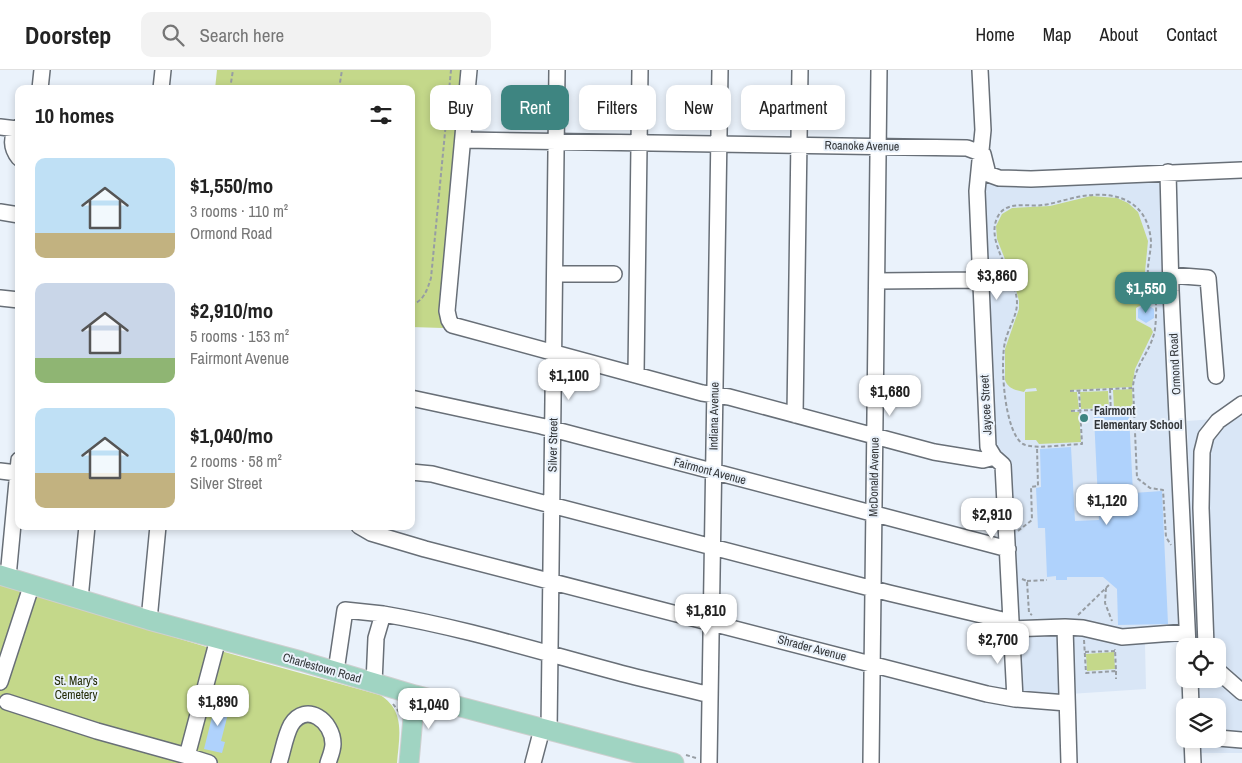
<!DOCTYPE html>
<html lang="en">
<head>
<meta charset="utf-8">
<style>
  :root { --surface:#fff; --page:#f2f2f2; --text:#222; --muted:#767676; --line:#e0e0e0; --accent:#3e8581 }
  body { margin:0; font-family:"Archivo Narrow",sans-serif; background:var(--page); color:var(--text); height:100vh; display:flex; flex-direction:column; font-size:19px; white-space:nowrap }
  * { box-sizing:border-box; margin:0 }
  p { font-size:16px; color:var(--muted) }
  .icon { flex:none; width:28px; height:28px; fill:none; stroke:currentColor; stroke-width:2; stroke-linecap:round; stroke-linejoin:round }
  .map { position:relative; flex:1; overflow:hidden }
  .panel { position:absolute; left:15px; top:15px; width:400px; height:445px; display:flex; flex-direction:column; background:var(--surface); border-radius:10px; box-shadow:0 2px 8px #0003 }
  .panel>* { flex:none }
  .top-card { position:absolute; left:430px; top:15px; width:475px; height:45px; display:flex; gap:10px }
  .buttons { position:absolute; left:1176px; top:568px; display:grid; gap:10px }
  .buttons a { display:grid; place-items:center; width:50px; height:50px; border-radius:10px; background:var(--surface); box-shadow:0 2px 8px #0003; font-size:25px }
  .price { position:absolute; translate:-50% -42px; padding:0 11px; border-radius:10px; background:#fff; color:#222; font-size:16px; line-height:32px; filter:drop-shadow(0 1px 2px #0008) }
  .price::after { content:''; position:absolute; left:50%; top:30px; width:15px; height:11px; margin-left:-8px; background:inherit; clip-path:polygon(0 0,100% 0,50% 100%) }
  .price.current { background:var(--accent); color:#fff }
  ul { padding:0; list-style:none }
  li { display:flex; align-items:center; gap:15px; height:125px; padding:0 20px }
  li span { display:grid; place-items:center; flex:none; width:140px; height:100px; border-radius:10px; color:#555 }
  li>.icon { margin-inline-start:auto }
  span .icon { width:60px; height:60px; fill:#fffc; stroke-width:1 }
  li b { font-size:21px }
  h2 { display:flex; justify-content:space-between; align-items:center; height:60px; padding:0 20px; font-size:21px }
  .pill { padding:0 18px; border-radius:10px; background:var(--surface); box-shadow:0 2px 8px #0003; font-size:18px; line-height:45px }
  .pill.current { background:var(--accent); color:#fff }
  header { display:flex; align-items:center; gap:30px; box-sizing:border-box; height:70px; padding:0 25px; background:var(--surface); border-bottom:1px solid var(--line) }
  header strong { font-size:24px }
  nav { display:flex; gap:28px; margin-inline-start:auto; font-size:18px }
  .search { width:350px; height:45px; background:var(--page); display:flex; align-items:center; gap:12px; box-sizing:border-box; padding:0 18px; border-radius:10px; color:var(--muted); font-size:19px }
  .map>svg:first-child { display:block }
</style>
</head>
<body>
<header>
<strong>Doorstep</strong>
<div class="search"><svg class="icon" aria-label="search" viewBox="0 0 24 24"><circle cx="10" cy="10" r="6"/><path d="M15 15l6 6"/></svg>Search here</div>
<nav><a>Home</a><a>Map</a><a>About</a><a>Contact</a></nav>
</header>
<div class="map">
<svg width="1242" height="693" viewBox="0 0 1242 693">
  <rect width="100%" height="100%" fill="#eaf2fb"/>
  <path fill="#d9e6f6" d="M1162,108L1183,572L1145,574L1146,619L1009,628L982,110Z
    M1242,347V683H1201L1200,669H1218V636H1199L1197,609H1218V576H1196L1187,351Z"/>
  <path fill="#c4d88a" d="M217,0H465L443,258L411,257V19H215Z
    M1091,126L1117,128L1128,133L1138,142L1148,171L1145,202L1153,228L1136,238V250L1151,258L1153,262L1135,299L1132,317L1070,320V322H1077L1079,339L1071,340V342H1079L1081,372L1039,374L1036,370H1025V322L1037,321L1036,318L1026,319L1024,322C1016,320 1008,319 1005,310V279L1019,239V231L1014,212L997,169L996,156L1002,144L1012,138L1050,136Z
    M1132,319L1133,337L1114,338L1113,320Z
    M1108,321L1109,338L1081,339L1080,322Z
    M0,515L210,578L380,625C406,641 399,667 397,693H0Z
    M1114,582L1115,599L1087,601L1086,584Z"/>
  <path fill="#afd2fc" d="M1146,234L1154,239V248L1146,253L1138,248V239Z
    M1129,345L1133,423L1162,421L1168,554L1118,555L1117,519L1103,507H1067V510H1056V506L1047,507L1045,458H1038L1036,418L1041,417L1040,379L1071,377L1075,451L1099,450L1094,347Z
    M218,630L230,633V636L221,671L225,672L222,683L204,679L214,639Z"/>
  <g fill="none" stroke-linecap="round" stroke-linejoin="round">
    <defs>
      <path id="minor" d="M469,0L447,241L449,250L452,255L702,323L729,327L934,382L983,390L994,387
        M980,0L983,60L977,121L988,377L994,387L1003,395L1015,629
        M40,19L42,0
        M161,19L163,0
        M0,57L17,59
        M19,57C10,67 11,78 19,88
        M463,70L967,78L983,84L988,104L999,108L1031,109L1242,100
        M1168,102L1171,221L1188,576
        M0,142L19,145
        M555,204H614
        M1170,205L1208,208L1216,306
        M877,211L981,210
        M0,228L19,230
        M636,304L640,0
        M411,328L541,356L1008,479
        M795,345L800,0
        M0,401L17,403
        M411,402L432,404L889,523L1011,552
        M359,456L371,463L425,479L987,624L1015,629L1067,633
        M8,507L19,390
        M80,529L87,456
        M149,550L158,456
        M1065,557L1069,693
        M1011,559L1065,557L1083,558L1122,567L1187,562
        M1206,576L1201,438L1202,382L1206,366L1218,351L1242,334
        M336,601L345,540L383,544
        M1218,601L1242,622
        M1190,609L1191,636
        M0,612L29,523
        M374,613L376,568L383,544C466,558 547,584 628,605C655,612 683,618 710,625
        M7,632L97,661L187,686
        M549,661L557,0
        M1218,668L1242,670
        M1192,669L1193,693
        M209,693L187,686L218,569
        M279,693C283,681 285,666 291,655C306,631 333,651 333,674C333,680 330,687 328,693
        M533,693L542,659
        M709,693L720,0
        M871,693L879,0"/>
      <path id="major" d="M0,505L149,550L301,591L415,625L674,693
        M409,693L415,625"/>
    </defs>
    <use href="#minor" stroke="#686f77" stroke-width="18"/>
    <use href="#major" stroke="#cecfcf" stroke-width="21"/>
    <path stroke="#979da3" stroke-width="2" stroke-dasharray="4 2.5" stroke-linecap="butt" d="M230,19L233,0
      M339,19L342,0
      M411,235C424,231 427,220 431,208L451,0
      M1110,319L1111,346
      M1079,320L1082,374C1068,374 1034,380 1023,374C1004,362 1000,293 1005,272C1008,259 1017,246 1017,233C1017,205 981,169 1000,143C1010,131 1029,137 1043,135C1052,134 1060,131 1069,129C1106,119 1147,124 1151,171C1151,183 1147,194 1148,205C1149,213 1153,219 1155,227C1157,233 1156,258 1154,264C1149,283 1135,296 1133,316L1137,408L1150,418L1163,420L1166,467L1171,475
      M1070,321L1132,318
      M1071,341L1133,338
      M1018,461L1032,450L1031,417L1038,416L1037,377
      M1022,509L1027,511L1029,543L1032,545
      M1027,511L1047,510
      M1106,518L1105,533L1112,551
      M1078,545L1110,514
      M1084,570L1086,603L1116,601L1115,579
      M1085,582L1115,581
      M1116,601V609
      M393,634L399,642
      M686,685L696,688"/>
    <use href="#minor" stroke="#fff" stroke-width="15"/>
    <use href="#major" stroke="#a0d4c2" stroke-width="19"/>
  </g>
  <circle fill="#3e8581" stroke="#eaf2fb" stroke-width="2" cx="1084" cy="348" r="5"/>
  <g text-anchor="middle" stroke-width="4" stroke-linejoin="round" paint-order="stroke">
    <g font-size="12" fill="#323538" stroke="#eaf2fb">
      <text transform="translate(862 76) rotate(1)" y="4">Roanoke Avenue</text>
      <text transform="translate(1175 294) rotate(-93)" y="4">Ormond Road</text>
      <text transform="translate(986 335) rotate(-93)" y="4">Jaycee Street</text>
      <text transform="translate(714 346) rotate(-89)" y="4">Indiana Avenue</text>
      <text transform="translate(553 375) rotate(-89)" y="4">Silver Street</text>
      <text transform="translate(710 401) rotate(15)" y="4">Fairmont Avenue</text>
      <text transform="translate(874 407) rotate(-89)" y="4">McDonald Avenue</text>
      <text transform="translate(812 578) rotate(15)" y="4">Shrader Avenue</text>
      <text transform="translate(322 598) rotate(16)" y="4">Charlestown Road</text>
    </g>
    <g font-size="12" font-weight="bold" fill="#323538" stroke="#eaf2fb" text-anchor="start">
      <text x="1094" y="345">Fairmont<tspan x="1094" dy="14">Elementary School</tspan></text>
    </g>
    <g font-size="12" fill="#252d07" stroke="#eaf2fb">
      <text x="76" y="615">St. Mary's<tspan x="76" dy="14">Cemetery</tspan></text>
    </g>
  </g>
</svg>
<div class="buttons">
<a><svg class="icon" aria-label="locate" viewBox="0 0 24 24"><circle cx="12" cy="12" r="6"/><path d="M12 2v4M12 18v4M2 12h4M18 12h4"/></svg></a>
<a><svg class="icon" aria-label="layers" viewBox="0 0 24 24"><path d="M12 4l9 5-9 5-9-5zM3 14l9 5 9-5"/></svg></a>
</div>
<b class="price" style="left:997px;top:231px">$3,860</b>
<b class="price current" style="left:1146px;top:244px">$1,550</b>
<b class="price" style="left:569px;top:331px">$1,100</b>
<b class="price" style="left:890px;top:347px">$1,680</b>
<b class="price" style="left:1107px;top:456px">$1,120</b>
<b class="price" style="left:992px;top:470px">$2,910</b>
<b class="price" style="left:706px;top:566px">$1,810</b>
<b class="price" style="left:998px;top:595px">$2,700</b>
<b class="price" style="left:218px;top:657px">$1,890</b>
<b class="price" style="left:429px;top:660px">$1,040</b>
<div class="top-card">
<a class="pill">Buy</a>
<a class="pill current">Rent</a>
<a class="pill">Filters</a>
<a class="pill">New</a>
<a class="pill">Apartment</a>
</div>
<section class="panel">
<h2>10 homes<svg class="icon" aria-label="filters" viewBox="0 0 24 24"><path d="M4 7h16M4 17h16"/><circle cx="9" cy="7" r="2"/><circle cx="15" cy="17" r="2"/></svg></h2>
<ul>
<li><span style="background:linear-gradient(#bfe0f5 75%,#c2b280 0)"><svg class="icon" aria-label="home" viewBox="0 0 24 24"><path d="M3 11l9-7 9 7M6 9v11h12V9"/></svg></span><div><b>$1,550/mo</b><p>3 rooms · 110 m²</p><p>Ormond Road</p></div></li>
<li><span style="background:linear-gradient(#c9d6e8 75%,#8fb573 0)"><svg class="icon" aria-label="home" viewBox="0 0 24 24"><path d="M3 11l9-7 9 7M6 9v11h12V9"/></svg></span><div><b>$2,910/mo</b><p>5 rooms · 153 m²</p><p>Fairmont Avenue</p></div></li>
<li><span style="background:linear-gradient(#bfe0f5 65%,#c2b280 0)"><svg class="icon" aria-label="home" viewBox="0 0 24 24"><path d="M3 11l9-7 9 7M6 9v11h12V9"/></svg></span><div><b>$1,040/mo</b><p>2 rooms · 58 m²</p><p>Silver Street</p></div></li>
</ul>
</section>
</div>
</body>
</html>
